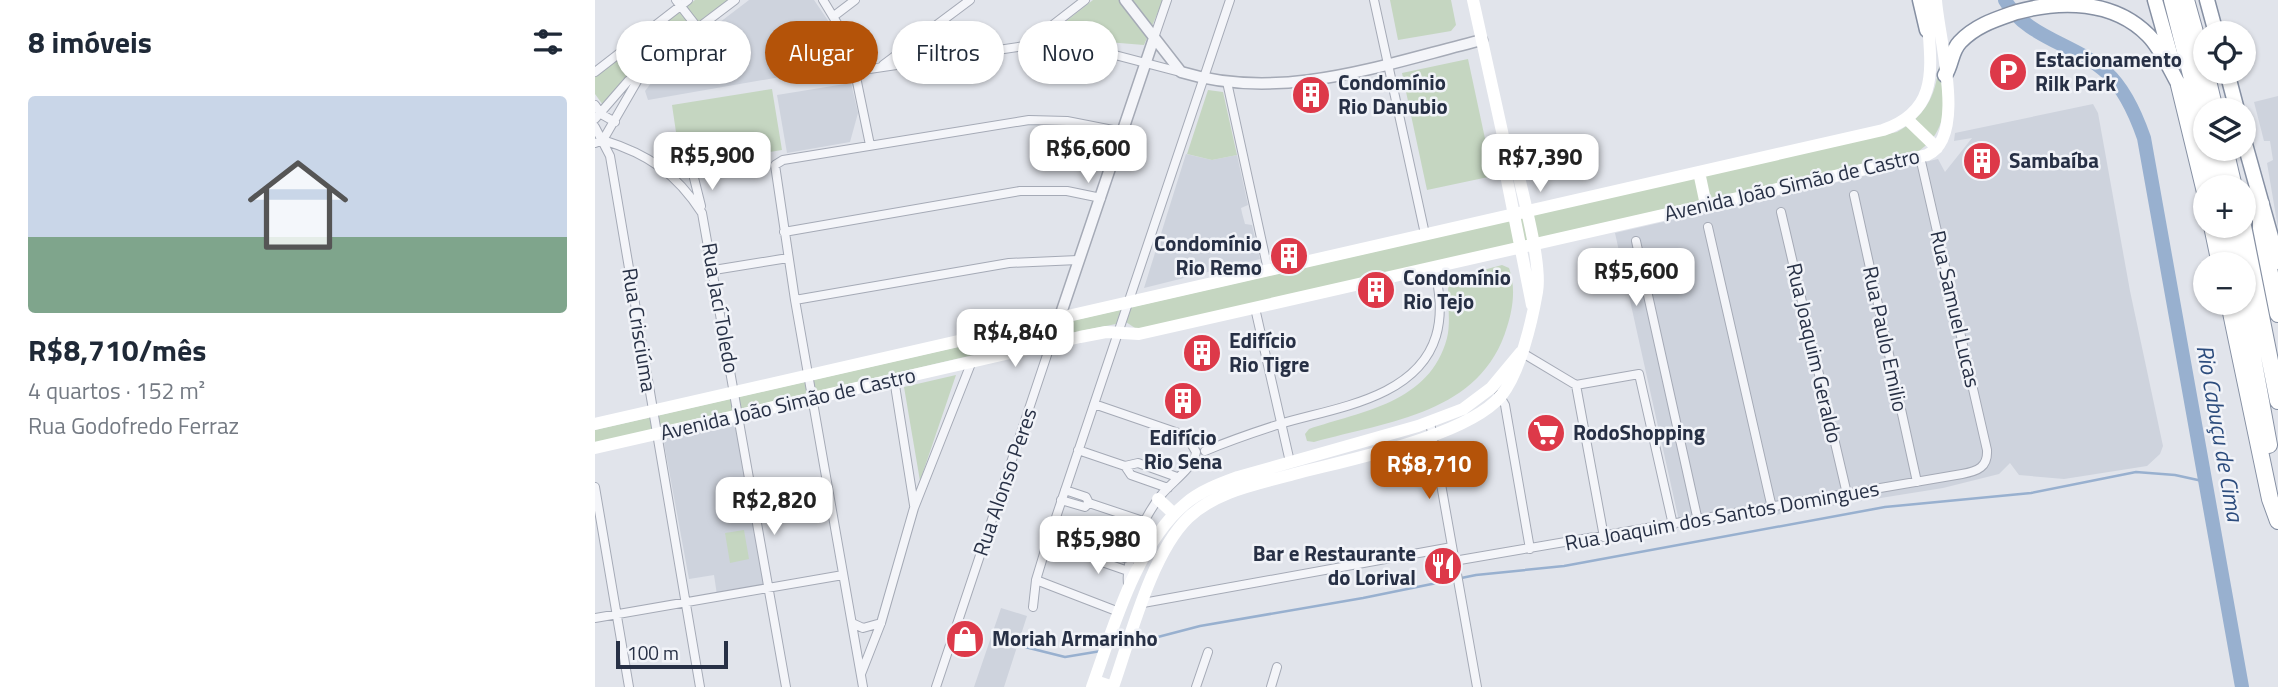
<!DOCTYPE html>
<html lang="pt">
<head>
<meta charset="utf-8">
<style>
  :root { --surface:#fff; --page:#f6f6f7; --text:#1f2937; --muted:#747a83; --accent:#b45309 }
  body { margin:0; font-family:"Titillium Web",sans-serif; background:var(--page); color:var(--text); height:100vh; display:flex; flex-direction:column; font-size:26px; white-space:nowrap }
  * { box-sizing:border-box; margin:0 }
  p { font-size:23px; color:var(--muted) }
  .icon { flex:none; width:38px; height:38px; fill:none; stroke:currentColor; stroke-width:2; stroke-linecap:round; stroke-linejoin:round }
  .map { position:relative; flex:1; overflow:hidden }
  .side { display:flex; flex-direction:column; background:var(--surface); width:595px }
  .side>* { flex:none }
  .guide { position:absolute; left:21px; top:21px; width:665px; height:63px; display:flex; gap:14px }
  .buttons { position:absolute; left:1598px; top:21px; display:grid; gap:14px }
  .buttons a { display:grid; place-items:center; width:63px; height:63px; border-radius:50%; background:var(--surface); box-shadow:0 2px 5px #0004; font-size:35px }
  .scale { position:absolute; left:21px; bottom:18px; width:112px; box-sizing:border-box; padding-left:7px; border:4px solid #273045; border-top:0; font-size:19px; line-height:24px; white-space:nowrap; color:#273045; -webkit-text-stroke:5px #f1f3f8; paint-order:stroke }
  .price { position:absolute; translate:-50% -60px; padding:0 16px; border-radius:14px; background:#fff; color:#222; font-size:23px; line-height:46px; filter:drop-shadow(0 2px 4px #0008) }
  .price::after { content:''; position:absolute; left:50%; top:42px; width:21px; height:16px; margin-left:-10px; background:inherit; clip-path:polygon(0 0,100% 0,50% 100%) }
  .price.selected { background:var(--accent); color:#fff }
  ul { padding:0; list-style:none }
  li { display:grid; align-content:center; gap:14px; height:371px; padding:0 28px }
  li span { display:grid; place-items:center; height:217px; border-radius:7px; color:#555 }
  li>.icon { margin-inline-start:auto }
  span .icon { width:126px; height:126px; fill:#fffc; stroke-width:1 }
  li b { font-size:30px }
  h2 { display:flex; justify-content:space-between; align-items:center; height:84px; padding:0 28px; font-size:30px }
  .chip { padding:0 24px; border-radius:32px; background:var(--surface); box-shadow:0 2px 5px #0004; font-size:24px; line-height:63px }
  .chip.selected { background:var(--accent); color:#fff }
  main { display:flex; flex:1; min-height:0 }
  .map>svg:first-child { display:block }
</style>
</head>
<body>
<main>
<section class="side">
<h2>8 imóveis<svg class="icon" aria-label="filters" viewBox="0 0 24 24"><path d="M4 7h16M4 17h16"/><circle cx="9" cy="7" r="2"/><circle cx="15" cy="17" r="2"/></svg></h2>
<ul>
<li><span style="background:linear-gradient(#c9d6e8 65%,#7fa58c 0)"><svg class="icon" aria-label="home" viewBox="0 0 24 24"><path d="M3 11l9-7 9 7M6 9v11h12V9"/></svg></span><div><b>R$8,710/mês</b><p>4 quartos · 152 m²</p><p>Rua Godofredo Ferraz</p></div></li>
</ul>
</section>
<div class="map">
<svg width="1683" height="687" viewBox="0 0 1683 687">
  <rect width="100%" height="100%" fill="#e1e4eb"/>
  <path fill="#ced3dd" d="M154,0H219L247,41L254,65L53,100L50,91L63,74L95,45Z
    M256,83L263,113L255,142L192,153L182,95Z
    M1683,96V228L1672,163L1678,160L1675,141H1669L1659,102Z
    M1498,104L1503,113L1535,291L1568,446L1565,454L1552,466L1469,479L1424,475L1415,463L1404,474L1348,488L1086,530L1020,233L1343,159L1350,172L1377,138L1359,141L1360,133Z
    M591,154L617,160L642,155L653,205L646,208L647,213L650,224L657,225L665,259L549,288Z
    M138,423L143,427L169,587L122,595L119,575L94,579L69,443L72,438Z
    M406,608L432,616L409,687H379Z"/>
  <path fill="#c5d6c1" d="M100,0H133L48,62L8,105L0,94V77Z
    M498,0H568L549,45L451,37Z
    M795,0H856L861,25L856,31L803,40Z
    M226,25L228,40L203,45L200,30Z
    M873,59L898,176L832,190L807,73Z
    M1344,66C1349,100 1356,128 1324,151L549,328H540L531,322L460,336L0,443V430L1302,132C1330,116 1340,98 1344,66Z
    M177,89L187,150L86,166L77,105Z
    M613,90L628,92L642,155L617,160L592,154Z
    M907,265L914,268C921,287 918,309 912,327C886,414 794,421 719,442L712,441L710,434L714,429C767,411 835,403 852,338C857,318 850,293 855,279Z
    M361,375L325,481L309,387Z
    M149,530L154,559L135,563L130,533Z"/>
  <g fill="none" stroke-linecap="round" stroke-linejoin="round">
    <path stroke="#98b0cf" stroke-width="2.5" d="M536,644L605,626L768,598L881,575L969,566L1290,507L1436,493L1541,472L1580,475L1612,482
      M430,647L470,657L506,651"/>
    <path stroke="#98b0cf" stroke-width="14" d="M1410,0C1431,38 1481,44 1511,72C1530,89 1541,115 1549,138L1647,687"/>
    <defs>
      <path id="minor" d="M81,0L102,27
        M228,0L254,43L275,145
        M779,0L830,234
        M239,16L260,0
        M559,38L572,0
        M432,45L490,0
        M288,65L375,0
        M261,71L443,44L497,49L585,72
        M0,72L93,0
        M632,82L673,270
        M0,105L6,114L20,122
        M0,119L33,81L140,0
        M0,127L15,156L105,687
        M8,140L45,76
        M0,143L8,140C53,154 81,173 107,213L191,687
        M99,178L106,206
        M1259,195L1322,482
        M1186,212L1252,494
        M1113,227L1177,508
        M189,232L425,191H472L506,198
        M1041,241L1103,521
        M119,270L193,258
        M200,300L414,263L483,260
        M660,308L695,462
        M926,352L981,385L1044,374L1078,525
        M299,379L319,505
        M981,385L1009,537
        M904,395L910,405L935,549
        M499,404L592,436L601,452C599,467 577,482 567,494C550,515 530,556 533,584
        M835,422L882,687
        M483,450L530,466L536,475L573,488
        M610,451C634,441 660,432 685,424C738,408 822,399 841,336C848,312 844,291 840,267
        M530,466L543,463L582,477
        M0,487L34,687
        M470,490L491,497L494,503L551,522
        M466,500L490,507L494,503
        M454,538L504,554L510,551L536,560
        M504,554L507,562L533,571
        M859,561L1367,474C1383,471 1393,467 1392,450L1325,157
        M441,580L524,612
        M548,603L857,547
        M438,607L441,580L451,547L635,0
        M0,618L248,575
        M257,623L268,628L286,623
        M266,674L286,623L319,508L377,361
        M268,687L200,300L180,165L188,160L434,120L472,121L528,132
        M341,687L456,343
        M601,687L613,652
        M676,687L682,667"/>
      <path id="tertiary" d="M530,0L586,72C687,103 789,64 887,40
        M456,343L559,38"/>
      <path id="trunk" d="M1325,0L1332,30
        M1560,0L1578,64
        M1612,0L1621,33
        M1632,72L1642,110
        M1350,75C1357,64 1356,51 1365,42C1381,25 1402,19 1422,12C1466,0 1518,0 1553,35C1566,48 1575,69 1584,85
        M1648,137L1683,262"/>
      <path id="motorway" d="M1577,0L1610,130
        M1591,0L1610,68
        M1611,72L1620,110
        M1584,85L1610,192
        M1614,149L1623,187
        M1630,149L1639,187
        M1666,204V228L1683,314
        M1617,226L1625,264
        M1632,226L1640,264
        M1648,226L1683,401
        M1634,303L1675,499L1683,521
        M1648,303L1674,445"/>
    </defs>
    <use href="#minor" stroke="#a5aab6" stroke-width="10"/>
    <use href="#tertiary" stroke="#a5aab6" stroke-width="13"/>
    <use href="#trunk" stroke="#8690a3" stroke-width="17"/>
    <use href="#motorway" stroke="#8690a3" stroke-width="18"/>
    <use href="#minor" stroke="#f4f5f9" stroke-width="8"/>
    <use href="#tertiary" stroke="#f4f5f9" stroke-width="10"/>
    <path stroke="#fff" stroke-width="12" d="M878,0L914,163L911,175L937,305
      M1313,120L1342,148
      M1104,172L1111,205
      M0,424L1288,130C1353,108 1332,54 1332,0
      M0,448L485,337L511,332L544,334L1332,155C1373,137 1343,36 1341,0
      M563,499L579,514
      M500,681L518,687C535,639 556,554 593,518C621,491 663,484 699,474C752,460 871,437 906,396C925,373 937,321 942,292C947,264 929,201 923,172L914,163
      M497,687C518,629 541,545 590,504C605,491 624,484 643,477L823,426L868,409L896,388L926,352"/>
    <use href="#trunk" stroke="#fff" stroke-width="14"/>
    <use href="#motorway" stroke="#fff" stroke-width="16"/>
  </g>
  <defs>
    <symbol id="parking-disc" viewBox="-11 -11 22 22"><circle r="9.5" fill="#dd3949" stroke="#f1f3f8"/><path d="M-3.5-5.5H1a3.5 3.5 0 0 1 0 7H-1V5.5H-3.5ZM-1-3.4V-.6H.8a1.4 1.4 0 0 0 0-2.8Z" fill="#fff"/></symbol>
    <symbol id="building-disc" viewBox="-11 -11 22 22"><circle r="9.5" fill="#dd3949" stroke="#f1f3f8"/><path d="M-4-6H4V6H1V3H-1V6H-4ZM-2.5-4.3h1.7v1.8h-1.7ZM.8-4.3h1.7v1.8H.8ZM-2.5-1h1.7V.8h-1.7ZM.8-1h1.7V.8H.8Z" fill="#fff"/></symbol>
    <symbol id="supermarket-disc" viewBox="-11 -11 22 22"><circle r="9.5" fill="#dd3949" stroke="#f1f3f8"/><path d="M-6-5.5h2.5l.6 2H6L4.5 2H-2.5L-4.4-4H-6ZM-1.5 3.2a1.3 1.3 0 1 0 .1 0ZM3 3.2a1.3 1.3 0 1 0 .1 0Z" fill="#fff"/></symbol>
    <symbol id="restaurant-disc" viewBox="-11 -11 22 22"><circle r="9.5" fill="#dd3949" stroke="#f1f3f8"/><path d="M-5-6h1v4h1v-4h1v4h1v-4h1v5L-1.5 .5V6h-2V.5L-5-1ZM5-6V6H3V1.5H1.5Q1.5-4 5-6Z" fill="#fff"/></symbol>
    <symbol id="shop-disc" viewBox="-11 -11 22 22"><circle r="9.5" fill="#dd3949" stroke="#f1f3f8"/><path d="M-5-2.5h2.3a2.7 3.5 0 0 1 5.4 0H5L5.5 6h-11ZM-1.5-2.5h3a1.5 2.3 0 0 0-3 0Z" fill="#fff"/></symbol>
  </defs>
  <g fill-rule="evenodd">
    <use href="#parking-disc" x="1391" y="50" width="44" height="44"/>
    <use href="#building-disc" x="694" y="73" width="44" height="44"/>
    <use href="#building-disc" x="1365" y="139" width="44" height="44"/>
    <use href="#building-disc" x="672" y="234" width="44" height="44"/>
    <use href="#building-disc" x="759" y="268" width="44" height="44"/>
    <use href="#building-disc" x="585" y="331" width="44" height="44"/>
    <use href="#building-disc" x="566" y="379" width="44" height="44"/>
    <use href="#supermarket-disc" x="929" y="411" width="44" height="44"/>
    <use href="#restaurant-disc" x="826" y="544" width="44" height="44"/>
    <use href="#shop-disc" x="348" y="617" width="44" height="44"/>
  </g>
  <g text-anchor="middle" stroke-width="5" stroke-linejoin="round" paint-order="stroke">
    <g font-size="21" font-weight="bold" fill="#273045" stroke="#f1f3f8" text-anchor="start">
      <text x="1440" y="67">Estacionamento<tspan x="1440" dy="24">Rilk Park</tspan></text>
      <text x="743" y="90">Condomínio<tspan x="743" dy="24">Rio Danubio</tspan></text>
      <text x="1414" y="168">Sambaíba</text>
      <text x="667" y="251" text-anchor="end">Condomínio<tspan x="667" dy="24">Rio Remo</tspan></text>
      <text x="808" y="285">Condomínio<tspan x="808" dy="24">Rio Tejo</tspan></text>
      <text x="634" y="348">Edifício<tspan x="634" dy="24">Rio Tigre</tspan></text>
      <text x="978" y="440">RodoShopping</text>
      <text x="588" y="445" text-anchor="middle">Edifício<tspan x="588" dy="24">Rio Sena</tspan></text>
      <text x="821" y="561" text-anchor="end">Bar e Restaurante<tspan x="821" dy="24">do Lorival</tspan></text>
      <text x="397" y="646">Moriah Armarinho</text>
    </g>
    <g font-size="21" fill="#273045" stroke="#f1f3f8">
      <text transform="translate(1197 185) rotate(-13)" y="7">Avenida João Simão de Castro</text>
      <text transform="translate(125 308) rotate(80)" y="7">Rua Jací Toledo</text>
      <text transform="translate(1360 309) rotate(77)" y="7">Rua Samuel Lucas</text>
      <text transform="translate(44 330) rotate(81)" y="7">Rua Crisciúma</text>
      <text transform="translate(1290 339) rotate(78)" y="7">Rua Paulo Emilio</text>
      <text transform="translate(1219 353) rotate(77)" y="7">Rua Joaquim Geraldo</text>
      <text transform="translate(193 404) rotate(-13)" y="7">Avenida João Simão de Castro</text>
      <text transform="translate(410 482) rotate(-71)" y="7">Rua Alonso Peres</text>
      <text transform="translate(1127 516) rotate(-10)" y="7">Rua Joaquim dos Santos Domingues</text>
    </g>
    <g font-size="23" font-style="italic" fill="#2c4c7d" stroke="#f1f3f8">
      <text transform="translate(1625 433) rotate(80)" y="8">Rio Cabuçu de Cima</text>
    </g>
  </g>
</svg>
<div class="buttons">
<a><svg class="icon" aria-label="locate" viewBox="0 0 24 24"><circle cx="12" cy="12" r="6"/><path d="M12 2v4M12 18v4M2 12h4M18 12h4"/></svg></a>
<a><svg class="icon" aria-label="layers" viewBox="0 0 24 24"><path d="M12 4l9 5-9 5-9-5zM3 14l9 5 9-5"/></svg></a>
<a>+</a>
<a>−</a>
</div>
<div class="scale">100 m</div>
<b class="price" style="left:493px;top:185px">R$6,600</b>
<b class="price" style="left:117px;top:192px">R$5,900</b>
<b class="price" style="left:945px;top:194px">R$7,390</b>
<b class="price" style="left:1041px;top:308px">R$5,600</b>
<b class="price" style="left:420px;top:369px">R$4,840</b>
<b class="price selected" style="left:834px;top:501px">R$8,710</b>
<b class="price" style="left:179px;top:537px">R$2,820</b>
<b class="price" style="left:503px;top:576px">R$5,980</b>
<div class="guide">
<a class="chip">Comprar</a>
<a class="chip selected">Alugar</a>
<a class="chip">Filtros</a>
<a class="chip">Novo</a>
</div>
</div>
</main>
</body>
</html>
